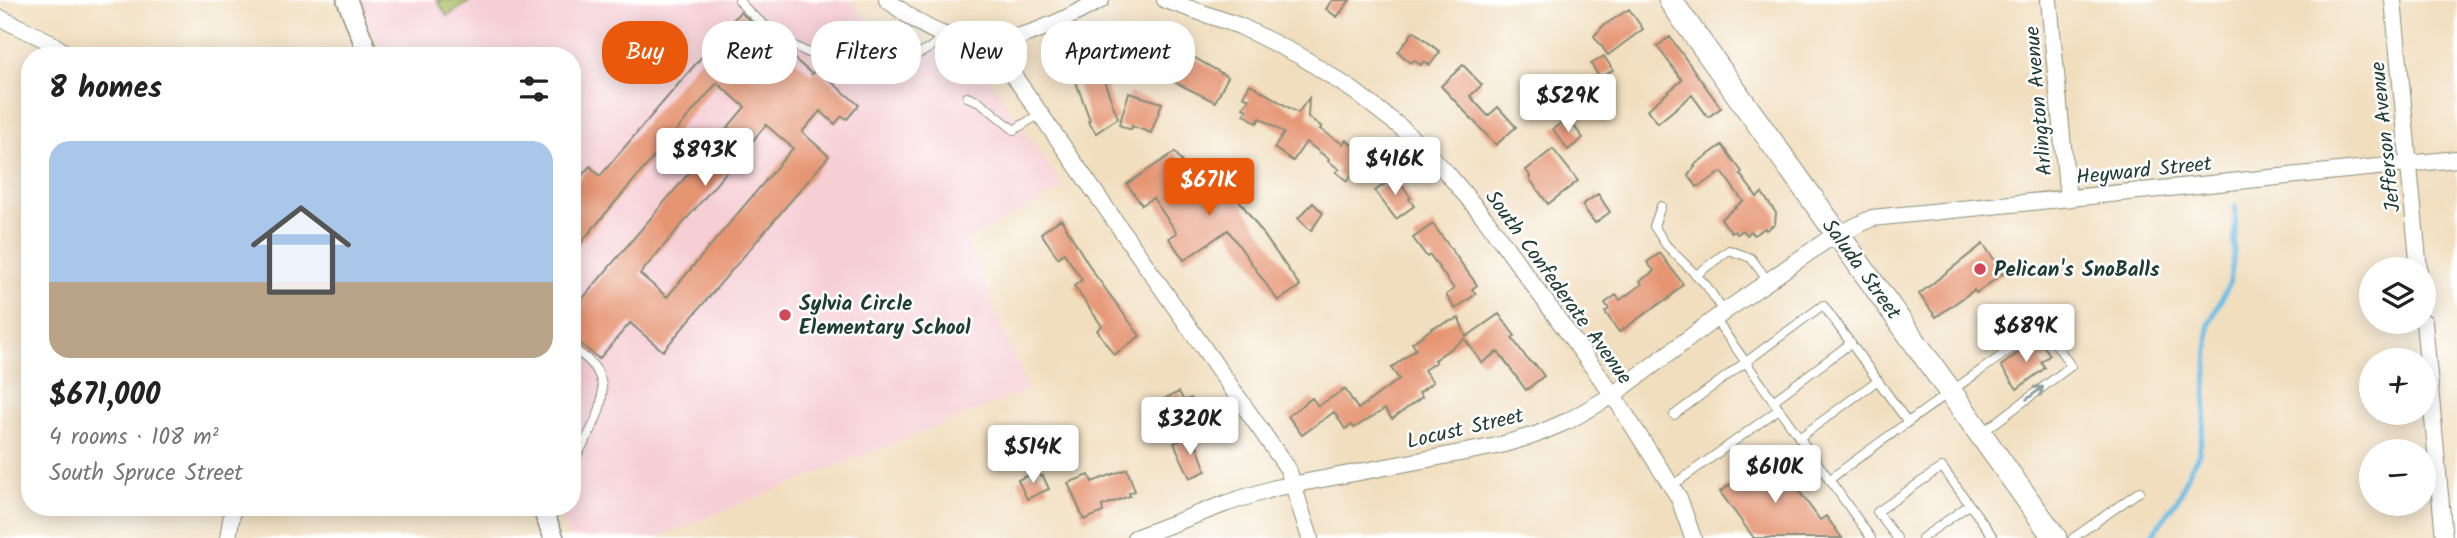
<!DOCTYPE html>
<html lang="en">
<head>
<meta charset="utf-8">
<style>
  :root { --surface:#fff; --page:#f6f6f6; --text:#222; --muted:#767676; --accent:#ea580c }
  body { margin:0; font-family:Kalam,sans-serif; background:var(--page); color:var(--text); height:100vh; display:flex; flex-direction:column; font-size:26px; white-space:nowrap }
  * { box-sizing:border-box; margin:0 }
  p { font-size:23px; color:var(--muted) }
  .icon { flex:none; width:38px; height:38px; fill:none; stroke:currentColor; stroke-width:2; stroke-linecap:round; stroke-linejoin:round }
  .map { position:relative; flex:1; overflow:hidden }
  .details { position:absolute; left:21px; top:47px; width:560px; height:469px; display:flex; flex-direction:column; background:var(--surface); border-radius:28px; box-shadow:0 4px 18px #0003 }
  .details>* { flex:none }
  .guide { position:absolute; left:602px; top:21px; width:665px; height:63px; display:flex; gap:14px }
  .tools { position:absolute; left:2359px; top:257px; display:grid; gap:14px }
  .tools a { display:grid; place-items:center; width:77px; height:77px; border-radius:50%; background:var(--surface); box-shadow:0 4px 18px #0003; font-size:35px }
  .price { position:absolute; translate:-50% -60px; padding:0 16px; border-radius:7px; background:#fff; color:#222; font-size:23px; line-height:46px; filter:drop-shadow(0 2px 4px #0008) }
  .price::after { content:''; position:absolute; left:50%; top:42px; width:21px; height:16px; margin-left:-10px; background:inherit; clip-path:polygon(0 0,100% 0,50% 100%) }
  .price.current { background:var(--accent); color:#fff }
  ul { padding:0; list-style:none }
  li { display:grid; align-content:center; gap:14px; height:371px; padding:0 28px }
  li span { display:grid; place-items:center; height:217px; border-radius:21px; color:#555 }
  li>.icon { margin-inline-start:auto }
  span .icon { width:126px; height:126px; fill:#fffc; stroke-width:1 }
  li b { font-size:30px }
  h2 { display:flex; justify-content:space-between; align-items:center; height:84px; padding:0 28px; font-size:30px }
  .pill { padding:0 24px; border-radius:28px; background:var(--surface); box-shadow:0 4px 18px #0003; font-size:24px; line-height:63px }
  .pill.current { background:var(--accent); color:#fff }
  .map>svg:first-child { display:block }
</style>
</head>
<body>
<div class="map">
<svg width="2457" height="538" viewBox="0 0 2457 538">
  <rect width="100%" height="100%" fill="#fff"/>
  <filter id="ink" filterUnits="userSpaceOnUse"><feTurbulence type="fractalNoise" baseFrequency=".0143" numOctaves="2"/><feDisplacementMap in="SourceGraphic" scale="14" xChannelSelector="R" yChannelSelector="G"/><feConvolveMatrix kernelMatrix="1 2 1 2 8 2 1 2 1" color-interpolation-filters="sRGB"/></filter>
  <filter id="wash" filterUnits="userSpaceOnUse"><feTurbulence type="fractalNoise" baseFrequency=".00686" numOctaves="4" result="noise"/><feDisplacementMap in="SourceGraphic" scale="28" xChannelSelector="R" yChannelSelector="G"/><feGaussianBlur stdDeviation="1.57" result="paint"/><feColorMatrix in="noise" values="0 0 0 0 0 0 0 0 0 0 0 0 0 0 0 0 0 1.4 0 .05"/><feComposite in="paint" operator="in"/></filter>
  <g filter="url(#wash)">
    <rect width="100%" height="100%" fill="#f1debe"/>
    <path fill="#f6cfd5" d="M359,0H850L867,18L986,74L1064,188L967,241L1028,390L655,538H569L557,508H572V56H381Z"/>
    <path fill="#aebf62" stroke="#667e4b" stroke-width="2" d="M437,0H472L447,16Z"/>
    <g fill="none" stroke-linecap="round" stroke-linejoin="round">
      <path stroke="#6abde6" stroke-width="5" d="M2150,538L2181,494L2184,482L2199,453L2205,416L2209,324L2230,282L2234,253L2236,205"/>
    </g>
    <g id="blocks">
      <path fill="#e69573" fill-rule="evenodd" d="M1332,0H1350L1337,17L1326,9Z
        M1629,9L1643,29L1608,55L1594,36L1603,26Z
        M740,12L812,74L816,69L859,105L847,119L842,116L835,124L820,111L802,132L829,156L663,351L630,323L599,359L572,336V311L745,107L717,83L572,253V187L590,166L600,176ZM766,125L793,148L667,297L640,274Z
        M1414,31L1440,52L1430,65L1424,61L1421,65L1414,60L1411,63L1398,52Z
        M1670,37L1721,108L1708,117L1692,95L1658,123L1647,110L1682,80L1657,46Z
        M1163,44L1172,48L1174,46L1228,77L1215,102L1152,71L1157,63L1154,62Z
        M1604,56L1613,70L1600,78L1591,64Z
        M1098,65L1118,118L1096,133L1088,121L1090,120L1073,74Z
        M1463,65L1482,85L1470,96L1488,116L1498,107L1516,127L1496,145L1441,86Z
        M1250,84L1298,113L1309,98L1308,117L1322,127L1320,129L1343,144L1346,140L1356,148L1354,151L1364,158L1347,181L1336,172L1339,169L1328,161L1329,159L1306,142L1293,161L1274,148L1284,133L1260,118L1257,123L1244,114L1247,110L1243,108L1249,99L1243,96Z
        M1129,93L1162,103L1151,133L1132,126L1131,130L1119,125Z
        M1568,118L1583,138L1568,150L1553,129Z
        M1722,145L1742,172L1740,174L1757,197L1762,193L1776,213L1775,224L1766,230L1765,228L1754,235L1751,231L1747,235L1743,230L1737,234L1735,231L1732,233L1721,219L1743,201L1722,172L1697,187L1688,175L1695,167L1694,165Z
        M1553,149L1578,181L1548,204L1529,178L1530,176L1526,170Z
        M1175,152L1190,174L1203,165L1226,199L1234,193L1300,286L1278,301L1228,230L1184,260L1169,238L1177,233L1153,198L1142,205L1127,184Z
        M1396,176L1411,198L1409,199L1414,206L1396,219L1375,191Z
        M1598,194L1610,212L1595,223L1582,205Z
        M1313,203L1323,213L1311,231L1298,218Z
        M1061,219L1093,272L1140,336L1114,355L1097,330L1102,326L1074,286L1082,280L1064,253L1058,258L1041,233Z
        M1433,224L1477,285L1472,289L1476,294L1455,309L1446,295L1454,289L1430,255L1427,257L1413,238Z
        M1983,244L2004,273L1976,293L1974,290L1936,317L1919,294Z
        M1660,253L1683,284L1666,301L1665,300L1619,332L1605,312L1609,309L1605,303L1616,295L1620,300L1642,284L1640,281L1654,271L1647,262Z
        M1499,314L1515,336L1512,338L1528,360L1534,365L1535,364L1544,376L1526,390L1499,353L1497,352L1482,363L1465,339L1434,360L1436,362L1424,370L1433,382L1419,393L1422,397L1392,419L1385,409L1354,428L1352,425L1345,429L1334,412L1302,435L1288,416L1312,398L1318,406L1345,389L1358,409L1399,379L1391,368L1416,349L1412,343L1434,327L1459,318L1466,337Z
        M2038,338L2050,355L2041,362L2045,368L2017,389L2001,366Z
        M1179,392L1184,401L1191,398L1198,411L1176,422L1164,399Z
        M1190,436L1193,444L1196,443L1206,471L1190,478L1174,443Z
        M1772,454L1820,520L1826,516L1842,538H1754L1720,492Z
        M1127,469L1135,491L1129,493L1130,496L1102,506L1103,512L1084,520L1068,483L1089,475L1092,482Z
        M1038,471L1041,477L1043,476L1049,489L1027,499L1018,480Z"/>
    </g>
  </g>
  <g filter="url(#ink)">
    <use href="#blocks" fill-opacity="0" stroke="#888e79" stroke-width="2"/>
    <g fill="none" stroke-linecap="round" stroke-linejoin="round">
      <defs>
        <path id="service" d="M739,0C746,11 756,18 766,26C806,59 845,71 897,60C916,56 932,51 943,34
          M967,97L980,102L1014,130L1040,114
          M1661,206L1654,226L1666,245L1706,285L1724,312
          M1696,275L1729,250L1751,258L1768,281
          M1715,319L1871,538
          M572,348C578,352 585,357 590,362C620,392 588,435 572,464
          M1773,401L1851,343
          M1674,415L1823,305L1907,421
          M1799,438L1878,380
          M1829,480C1899,427 1972,377 2043,326L2071,366L1982,433
          M1672,486L1779,409
          M1897,538L1877,512L1942,467L1994,538
          M1922,538L1969,505
          M2073,538L2140,491"/>
        <path id="minor" d="M887,0C904,12 922,27 942,34C999,55 1052,26 1101,0
          M1165,0L1240,26L1302,57L1354,91L1403,129L1447,173L1487,221L1613,395L1679,498L1693,538
          M2049,0L2068,199
          M2393,0L2419,270
          M0,18L46,40L70,56
          M997,41L1002,59L1288,469L1310,538
          M2424,322L2444,538
          M228,538L233,508
          M1135,538L1227,503L1275,488L1497,446L1535,435L1568,421L1613,395L1724,312L1824,242L1872,218L2457,159"/>
        <path id="tertiary" d="M347,0L369,56
          M542,508L554,538"/>
        <path id="secondary" d="M1670,0L2055,538"/>
      </defs>
      <use href="#service" stroke="#888e79" stroke-width="10"/>
      <use href="#minor" stroke="#888e79" stroke-width="18"/>
      <use href="#tertiary" stroke="#888e79" stroke-width="22"/>
      <use href="#secondary" stroke="#888e79" stroke-width="25"/>
      <use href="#service" stroke="#fff" stroke-width="8"/>
      <use href="#minor" stroke="#fff" stroke-width="16"/>
      <use href="#tertiary" stroke="#fff" stroke-width="19"/>
      <use href="#secondary" stroke="#fff" stroke-width="23"/>
    </g>
    <defs><path id="oneway-shaft" d="M-6 0H5M1.5-3L5.5 0L1.5 3" fill="none" stroke-width="1.6" stroke-linecap="round" stroke-linejoin="round" transform="scale(1.75)"/></defs>
    <use stroke="#8f9e9a" href="#oneway-shaft" transform="translate(2035 393) rotate(-37)"/>
  </g>
  <g fill="#d1495b" stroke="#fff" stroke-width="2.5">
    <circle cx="1980" cy="269" r="7"/>
    <circle cx="785" cy="315" r="7"/>
  </g>
  <g text-anchor="middle" stroke-width="5" stroke-linejoin="round" paint-order="stroke">
    <g font-size="21" fill="#1f3d34" stroke="#fff">
      <text transform="translate(2038 101) rotate(-95)" y="7">Arlington Avenue</text>
      <text transform="translate(2385 137) rotate(-96)" y="7">Jefferson Avenue</text>
      <text transform="translate(2144 170) rotate(-6)" y="7">Heyward Street</text>
      <text transform="translate(1862 269) rotate(54)" y="7">Saluda Street</text>
      <text transform="translate(1559 287) rotate(54)" y="7">South Confederate Avenue</text>
      <text transform="translate(1465 428) rotate(-13)" y="7">Locust Street</text>
    </g>
    <g font-size="21" font-weight="bold" fill="#1f3d34" stroke="#fff" text-anchor="start">
      <text x="1994" y="276">Pelican's SnoBalls</text>
      <text x="799" y="310">Sylvia Circle<tspan x="799" dy="24">Elementary School</tspan></text>
    </g>
  </g>
</svg>
<div class="tools">
<a><svg class="icon" aria-label="layers" viewBox="0 0 24 24"><path d="M12 4l9 5-9 5-9-5zM3 14l9 5 9-5"/></svg></a>
<a>+</a>
<a>−</a>
</div>
<b class="price" style="left:1568px;top:134px">$529K</b>
<b class="price" style="left:705px;top:188px">$893K</b>
<b class="price" style="left:1395px;top:197px">$416K</b>
<b class="price current" style="left:1209px;top:218px">$671K</b>
<b class="price" style="left:2026px;top:364px">$689K</b>
<b class="price" style="left:1190px;top:457px">$320K</b>
<b class="price" style="left:1033px;top:485px">$514K</b>
<b class="price" style="left:1775px;top:505px">$610K</b>
<div class="guide">
<a class="pill current">Buy</a>
<a class="pill">Rent</a>
<a class="pill">Filters</a>
<a class="pill">New</a>
<a class="pill">Apartment</a>
</div>
<section class="details">
<h2>8 homes<svg class="icon" aria-label="filters" viewBox="0 0 24 24"><path d="M4 7h16M4 17h16"/><circle cx="9" cy="7" r="2"/><circle cx="15" cy="17" r="2"/></svg></h2>
<ul>
<li><span style="background:linear-gradient(#a9c7e8 65%,#b9a48a 0)"><svg class="icon" aria-label="home" viewBox="0 0 24 24"><path d="M3 11l9-7 9 7M6 9v11h12V9"/></svg></span><div><b>$671,000</b><p>4 rooms · 108 m²</p><p>South Spruce Street</p></div></li>
</ul>
</section>
</div>
</body>
</html>
